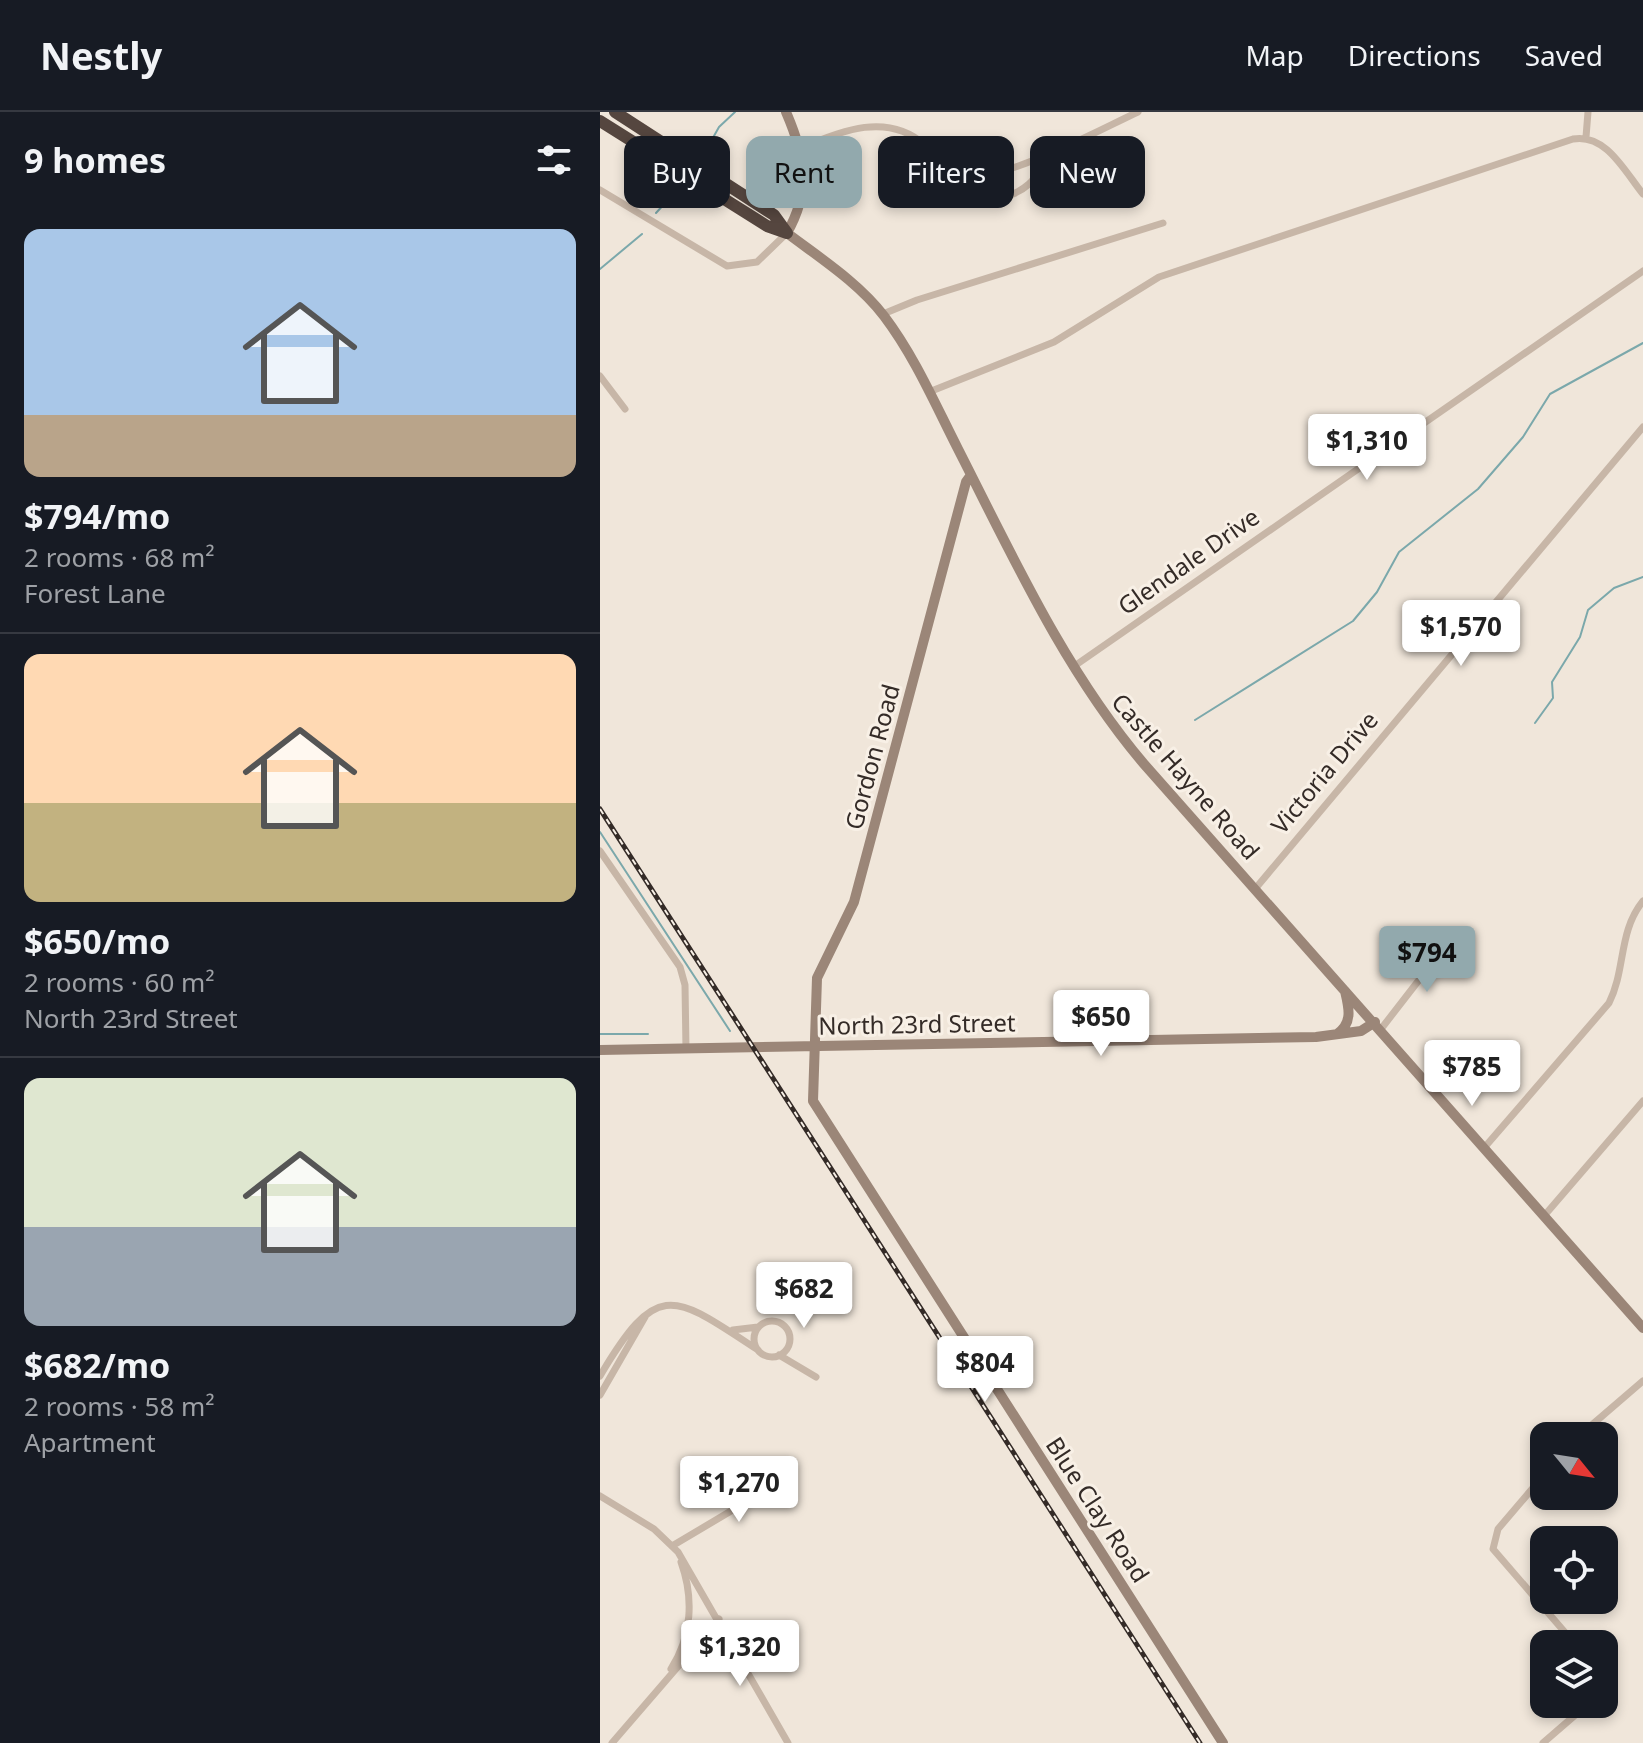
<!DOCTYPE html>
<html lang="en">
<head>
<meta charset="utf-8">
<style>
  :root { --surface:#171b24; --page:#242831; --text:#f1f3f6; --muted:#9ea1a6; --line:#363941; --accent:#92a9ad }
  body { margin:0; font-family:"Noto Sans",sans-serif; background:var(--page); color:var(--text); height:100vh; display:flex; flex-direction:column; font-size:30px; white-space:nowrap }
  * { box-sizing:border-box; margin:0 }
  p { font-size:26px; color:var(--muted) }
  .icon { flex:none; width:44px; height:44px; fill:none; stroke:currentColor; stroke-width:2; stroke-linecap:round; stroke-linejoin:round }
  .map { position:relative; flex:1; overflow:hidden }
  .sheet { display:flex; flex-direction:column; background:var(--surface); width:600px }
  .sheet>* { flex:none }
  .guide { position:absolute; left:24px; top:24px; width:760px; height:72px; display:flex; gap:16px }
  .needle { width:52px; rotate:120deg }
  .controls { position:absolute; left:930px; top:1310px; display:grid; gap:16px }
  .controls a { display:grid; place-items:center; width:88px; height:88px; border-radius:16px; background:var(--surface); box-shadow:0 4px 12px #0003; font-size:40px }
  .price { position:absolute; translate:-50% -68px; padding:0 18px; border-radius:8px; background:#fff; color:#222; font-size:26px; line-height:52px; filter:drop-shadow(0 2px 4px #0008) }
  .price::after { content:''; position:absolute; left:50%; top:48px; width:24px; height:18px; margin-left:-12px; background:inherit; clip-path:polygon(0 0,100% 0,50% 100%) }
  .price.on { background:var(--accent); color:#111 }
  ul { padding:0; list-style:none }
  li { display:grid; align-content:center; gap:16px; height:424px; padding:0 24px }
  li+li { border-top:2px solid var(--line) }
  li span { display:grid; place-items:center; height:248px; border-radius:16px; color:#555 }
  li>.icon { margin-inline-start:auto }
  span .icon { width:144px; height:144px; fill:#fffc; stroke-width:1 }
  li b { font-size:34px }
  h2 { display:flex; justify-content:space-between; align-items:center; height:96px; padding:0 24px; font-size:34px }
  .chip { padding:0 28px; border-radius:16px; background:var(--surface); box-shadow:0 4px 12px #0003; font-size:28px; line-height:72px }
  .chip.on { background:var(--accent); color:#111 }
  header { display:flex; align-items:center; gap:48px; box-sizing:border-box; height:112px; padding:0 40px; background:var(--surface); border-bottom:2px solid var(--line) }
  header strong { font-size:38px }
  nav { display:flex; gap:44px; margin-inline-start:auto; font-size:28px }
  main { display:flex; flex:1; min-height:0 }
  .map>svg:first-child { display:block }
</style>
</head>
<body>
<header>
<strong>Nestly</strong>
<nav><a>Map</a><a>Directions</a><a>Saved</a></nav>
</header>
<main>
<section class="sheet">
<h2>9 homes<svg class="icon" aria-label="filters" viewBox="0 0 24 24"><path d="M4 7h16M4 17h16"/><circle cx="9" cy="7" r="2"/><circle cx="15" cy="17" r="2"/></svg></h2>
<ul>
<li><span style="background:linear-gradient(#a9c7e8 75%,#b9a48a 0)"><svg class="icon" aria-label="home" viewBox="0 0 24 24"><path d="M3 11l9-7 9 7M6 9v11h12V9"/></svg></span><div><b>$794/mo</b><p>2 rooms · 68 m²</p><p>Forest Lane</p></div></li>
<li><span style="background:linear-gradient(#ffd9b3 60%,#c2b280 0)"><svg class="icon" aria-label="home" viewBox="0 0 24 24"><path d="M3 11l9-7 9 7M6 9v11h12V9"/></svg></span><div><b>$650/mo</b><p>2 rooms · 60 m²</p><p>North 23rd Street</p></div></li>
<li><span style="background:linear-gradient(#dfe7d0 60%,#9aa5b1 0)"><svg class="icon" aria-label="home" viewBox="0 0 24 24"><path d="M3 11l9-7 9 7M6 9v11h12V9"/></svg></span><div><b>$682/mo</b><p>2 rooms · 58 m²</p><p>Apartment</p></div></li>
</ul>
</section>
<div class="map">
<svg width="1043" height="1631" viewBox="0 0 1043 1631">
  <rect width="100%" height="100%" fill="#f0e6da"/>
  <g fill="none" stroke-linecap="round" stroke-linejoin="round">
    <path stroke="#7ba8ab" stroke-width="2" d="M105,40L119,15L135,0
      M56,101L76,79
      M0,157L42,122
      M595,608L753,509L777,480L799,440L878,377L923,325L950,282L1043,231
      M935,611L953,586L952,570L980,525L988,498L1014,476L1043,465
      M0,720L130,919
      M0,922H48"/>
    <path stroke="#c7b6a7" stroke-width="7" d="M986,25L988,0
      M201,36C242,18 288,0 325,33C338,47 352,60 371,63C405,69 503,16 538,0
      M334,43C345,84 396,101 429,72C438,64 441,51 450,42
      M0,78L127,154L157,150L187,121
      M283,202L317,188L563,111
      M0,264L25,297
      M329,280L454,230L559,165L973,27C1006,21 1025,60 1043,82
      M473,555L1043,159
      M0,739L80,855L85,873L86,937
      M655,777L1043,315
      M781,917L850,828
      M884,1036L1009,891C1026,857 1018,820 1043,789
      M944,1104L1043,989
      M154 1227a18 18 0 1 1 36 0a18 18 0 1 1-36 0Z
      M133,1218L158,1215
      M179,1243L216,1265
      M0,1264C58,1166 73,1182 158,1238
      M0,1283L45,1205
      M979,1324L1043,1269
      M944,1363L898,1417L893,1437L975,1532
      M0,1384L54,1417L78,1440L188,1631
      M72,1434L190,1364
      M71,1557C92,1524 94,1486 81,1450
      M12,1631L119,1507
      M943,1631L988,1592"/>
    <path stroke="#9b8678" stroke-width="10" d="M186,0C205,44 212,77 187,121C220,146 259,171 284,204C315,245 335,292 358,337C413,445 465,559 544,652L1043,1216
      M371,363L366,370L254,790L217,866L213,989L623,1631
      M737,922C753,911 749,896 745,879
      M0,938L716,925L761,919L775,910"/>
    <path stroke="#55463f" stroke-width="12" d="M15,0L174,103L187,121
      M0,9L167,114L187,121"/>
    <defs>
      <path id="rail" d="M0,697L600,1631"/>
    </defs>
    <use href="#rail" stroke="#342b27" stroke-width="5"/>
    <use href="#rail" stroke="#f8f0e6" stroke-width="2" stroke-dasharray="6" stroke-linecap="butt"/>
  </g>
  <g text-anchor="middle" stroke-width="6" stroke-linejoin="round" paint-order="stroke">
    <g font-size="24" fill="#342b27" stroke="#f8f0e6">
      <text transform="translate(589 450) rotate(-35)" y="8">Glendale Drive</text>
      <text transform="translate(273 645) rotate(-75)" y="8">Gordon Road</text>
      <text transform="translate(725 661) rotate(-50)" y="8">Victoria Drive</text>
      <text transform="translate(585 665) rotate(49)" y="8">Castle Hayne Road</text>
      <text transform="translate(317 913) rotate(-1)" y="8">North 23rd Street</text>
      <text transform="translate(497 1398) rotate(57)" y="8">Blue Clay Road</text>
    </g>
  </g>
</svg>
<div class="controls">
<a><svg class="needle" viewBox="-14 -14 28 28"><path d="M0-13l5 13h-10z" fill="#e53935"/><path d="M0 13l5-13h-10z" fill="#9ea1a6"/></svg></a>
<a><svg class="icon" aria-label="locate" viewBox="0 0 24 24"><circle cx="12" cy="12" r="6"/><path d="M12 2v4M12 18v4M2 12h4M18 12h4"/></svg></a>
<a><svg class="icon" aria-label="layers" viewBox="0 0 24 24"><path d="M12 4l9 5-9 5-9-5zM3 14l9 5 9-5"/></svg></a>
</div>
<b class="price" style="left:767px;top:370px">$1,310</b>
<b class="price" style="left:861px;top:556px">$1,570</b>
<b class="price on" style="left:827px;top:882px">$794</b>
<b class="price" style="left:501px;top:946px">$650</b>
<b class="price" style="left:872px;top:996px">$785</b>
<b class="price" style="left:204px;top:1218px">$682</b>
<b class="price" style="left:385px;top:1292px">$804</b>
<b class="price" style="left:139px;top:1412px">$1,270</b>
<b class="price" style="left:140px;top:1576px">$1,320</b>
<div class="guide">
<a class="chip">Buy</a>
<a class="chip on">Rent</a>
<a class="chip">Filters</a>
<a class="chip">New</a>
</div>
</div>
</main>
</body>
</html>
